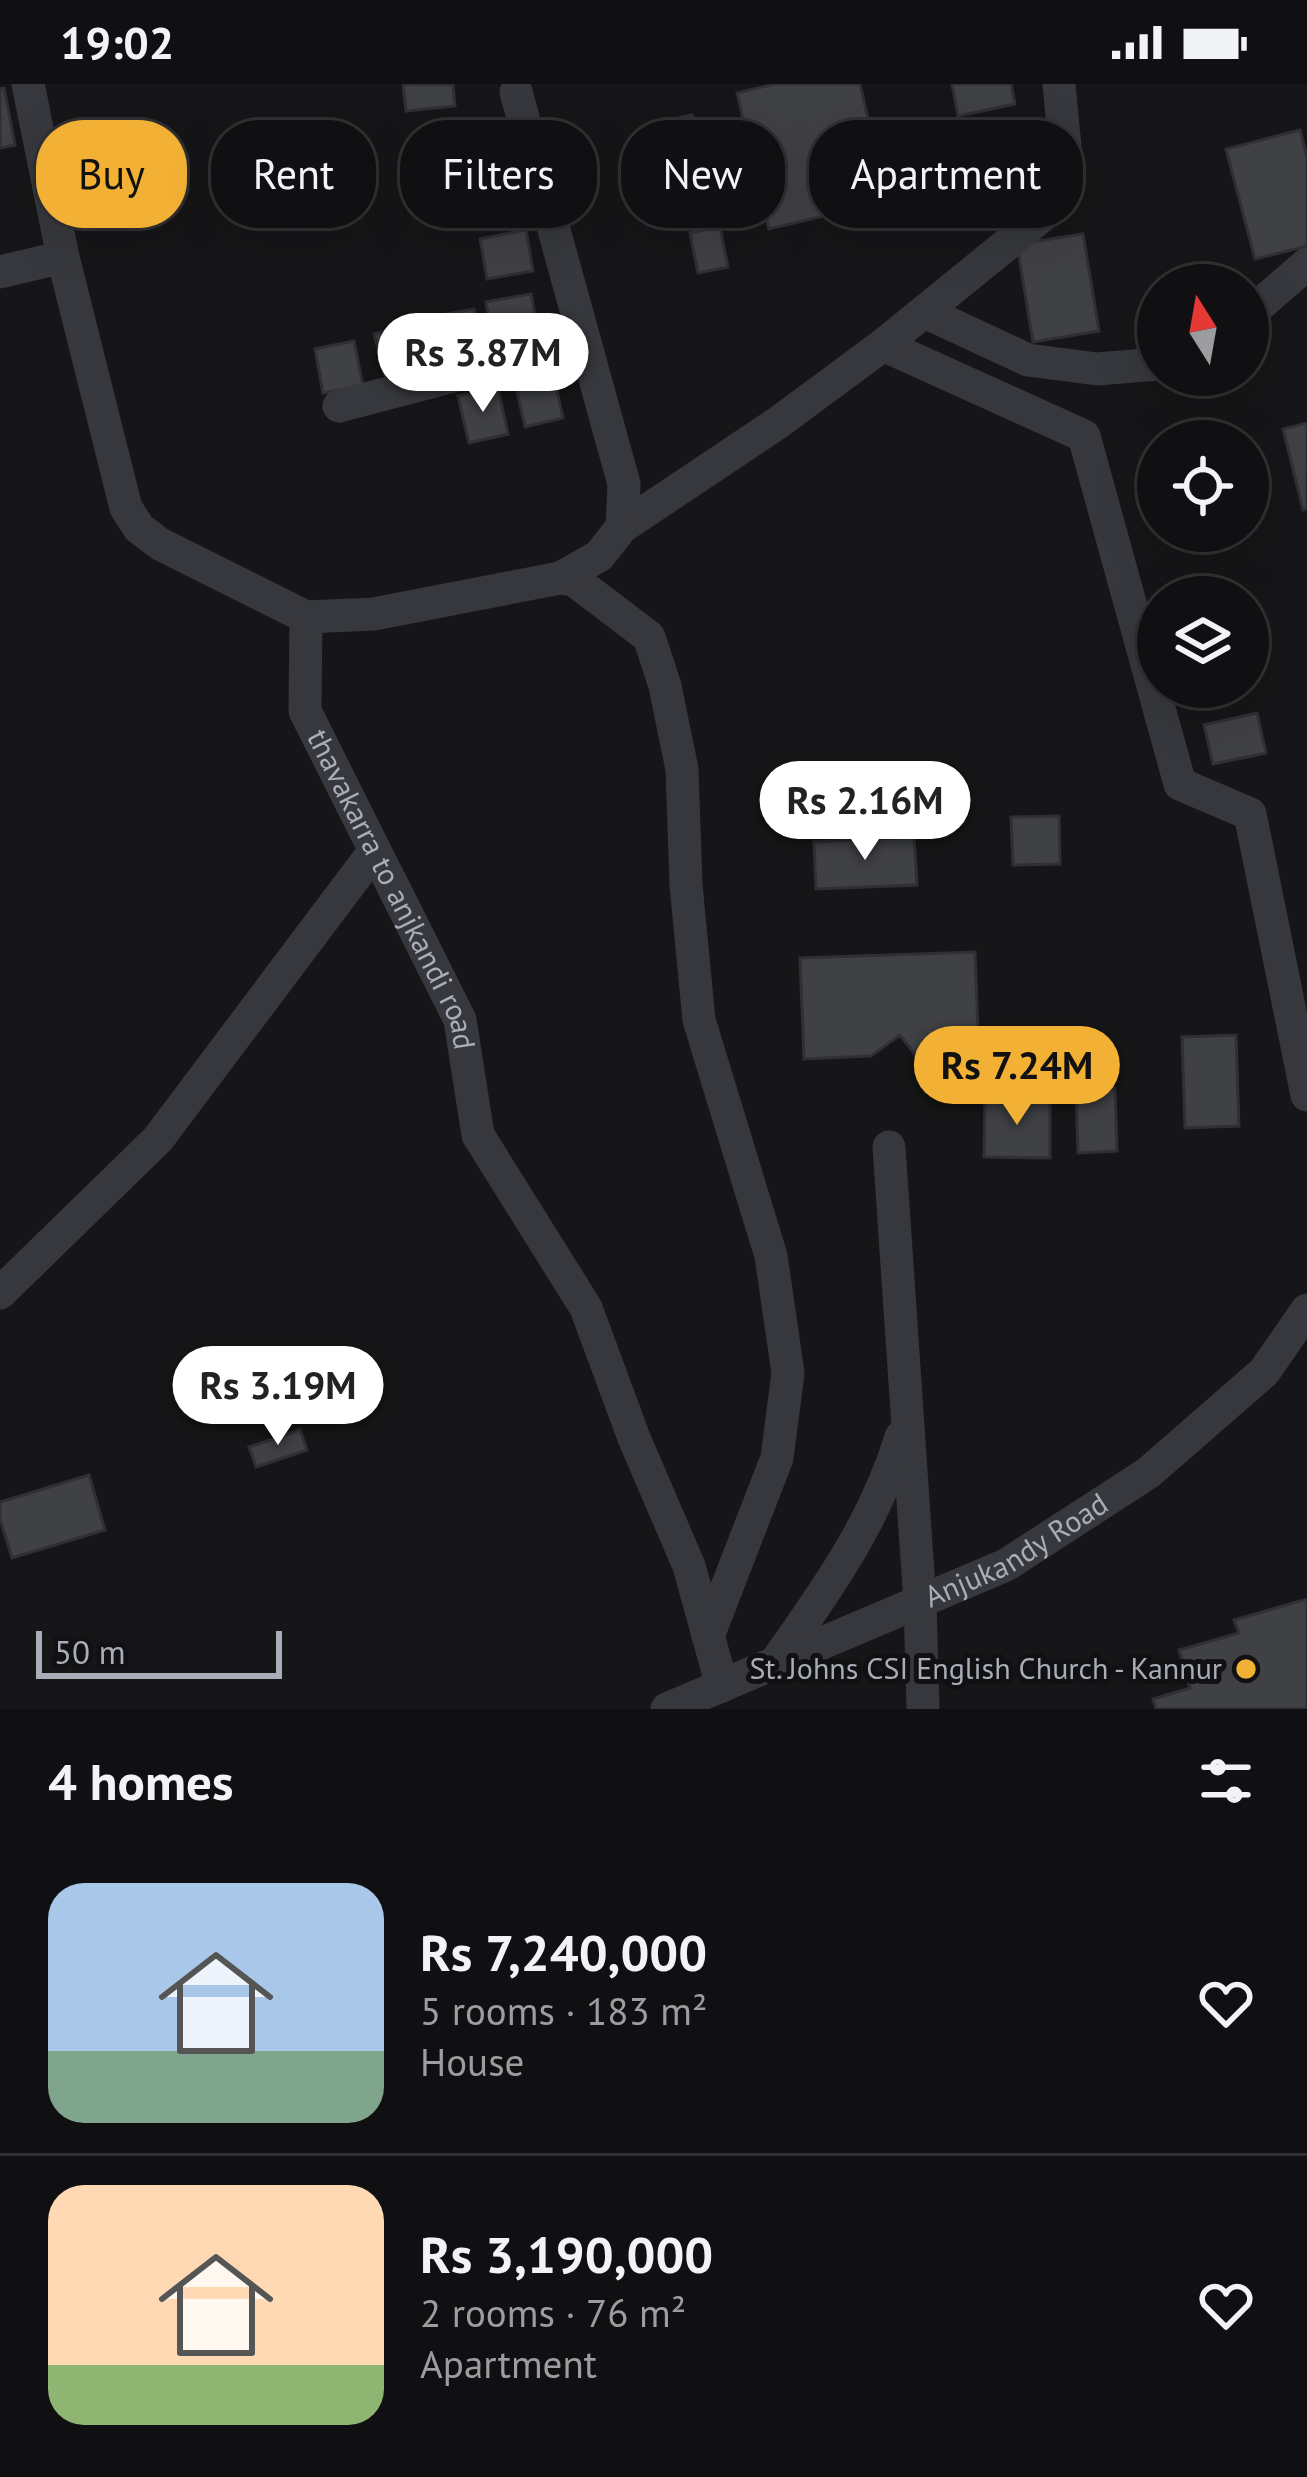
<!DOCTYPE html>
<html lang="en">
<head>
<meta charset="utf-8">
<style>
  :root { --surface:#101012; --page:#19191b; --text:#f1f3f6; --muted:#9c9d9f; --line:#303032; --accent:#f2b134 }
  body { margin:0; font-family:"PT Sans",sans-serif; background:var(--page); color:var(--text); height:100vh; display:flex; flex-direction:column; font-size:45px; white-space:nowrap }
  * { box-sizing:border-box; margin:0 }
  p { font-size:39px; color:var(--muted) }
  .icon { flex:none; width:66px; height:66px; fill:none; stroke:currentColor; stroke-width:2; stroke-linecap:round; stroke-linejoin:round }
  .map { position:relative; height:1625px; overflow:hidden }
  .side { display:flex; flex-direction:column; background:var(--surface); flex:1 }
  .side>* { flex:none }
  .banner { position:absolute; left:36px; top:36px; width:1236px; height:108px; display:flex; gap:24px }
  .needle { width:78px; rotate:349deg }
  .fabs { position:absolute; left:1137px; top:180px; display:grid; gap:24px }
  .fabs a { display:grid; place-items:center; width:132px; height:132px; border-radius:50%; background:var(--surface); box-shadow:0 12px 48px #0002,0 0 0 3px var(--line); font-size:60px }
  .scale { position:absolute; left:36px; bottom:30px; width:246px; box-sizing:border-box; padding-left:12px; border:6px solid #a8adb8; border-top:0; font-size:33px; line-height:42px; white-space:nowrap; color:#a8adb8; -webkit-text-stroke:9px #111113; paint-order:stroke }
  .price { position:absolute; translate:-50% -102px; padding:0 27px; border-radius:42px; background:#fff; color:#222; font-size:39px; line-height:78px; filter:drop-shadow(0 3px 6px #0008) }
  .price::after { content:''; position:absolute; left:50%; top:72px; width:36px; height:27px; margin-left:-18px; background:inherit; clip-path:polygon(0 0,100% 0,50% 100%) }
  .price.selected { background:var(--accent); color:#111 }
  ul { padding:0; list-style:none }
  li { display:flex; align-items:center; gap:36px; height:300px; padding:0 48px }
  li+li { border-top:3px solid var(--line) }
  li span { display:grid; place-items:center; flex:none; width:336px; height:240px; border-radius:36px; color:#555 }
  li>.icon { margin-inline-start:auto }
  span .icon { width:144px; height:144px; fill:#fffc; stroke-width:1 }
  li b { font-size:51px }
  h2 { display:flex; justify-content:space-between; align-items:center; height:144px; padding:0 48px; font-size:51px }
  .pill { padding:0 42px; border-radius:48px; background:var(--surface); box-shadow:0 12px 48px #0002,0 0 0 3px var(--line); font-size:42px; line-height:108px }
  .pill.selected { background:var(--accent); color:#111 }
  .status { display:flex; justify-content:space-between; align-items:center; height:84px; padding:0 60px; background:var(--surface); direction:ltr }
  .status svg { height:33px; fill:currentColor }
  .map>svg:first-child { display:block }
</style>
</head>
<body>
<div class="status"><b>19:02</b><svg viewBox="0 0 49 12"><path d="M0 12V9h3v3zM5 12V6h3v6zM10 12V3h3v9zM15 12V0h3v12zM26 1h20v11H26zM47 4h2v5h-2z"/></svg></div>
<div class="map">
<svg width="1307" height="1625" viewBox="0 0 1307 1625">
  <rect width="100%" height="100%" fill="#161618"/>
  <path fill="#404145" stroke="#303034" stroke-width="3" d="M403,0L453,1L455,22L406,27Z
    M774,0H860L887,117L769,145L737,9Z
    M952,0H1011L1015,20L958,32Z
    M4,4L15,61L0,64V5Z
    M692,31L702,75L676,81L666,37Z
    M1300,46L1307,73V162L1255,175L1226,65Z
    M1029,48L1039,114L990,122L979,57Z
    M501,61L515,125L469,135L455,71Z
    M706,92L715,137L686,143L676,98Z
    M720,143L728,183L698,189L690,149Z
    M526,146L533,187L487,195L480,155Z
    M1083,150L1099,247L1033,258L1017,160Z
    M531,210L540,256L494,264L486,218Z
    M474,225L483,269L447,277L436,232Z
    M413,240L425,285L386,295L374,250Z
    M354,257L363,302L323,309L315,265Z
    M553,289L563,334L525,343L515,298Z
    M498,304L508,350L469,359L458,312Z
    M1307,339V425L1303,426L1283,345Z
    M1257,629L1266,669L1213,680L1204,641Z
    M1059,732L1060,780L1013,781L1011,733Z
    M914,753L917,801L816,805L814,758Z
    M975,868L979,975L920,977L900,951L871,972L804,975L800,874Z
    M1236,951L1239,1042L1185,1044L1182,953Z
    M1115,1004L1117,1067L1078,1069L1076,1006Z
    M985,1014L1050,1015V1074L984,1073Z
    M300,1346L307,1366L256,1383L249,1363Z
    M89,1391L105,1446L12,1474L0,1435V1418Z
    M1307,1515V1625H1156L1153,1615L1190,1604L1179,1566L1239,1549L1234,1536Z"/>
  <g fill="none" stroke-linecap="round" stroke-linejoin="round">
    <g stroke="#37383d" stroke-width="33">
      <path id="s1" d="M28,0L63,173L126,424L139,444L160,460L306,533L305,627L460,936L478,1051L586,1224L634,1354L689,1482L722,1602"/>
      <path d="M0,188L63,173"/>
      <path d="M927,229L1028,276L1097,285L1158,280"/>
      <path d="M1248,231L1307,180"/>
      <path d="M883,261L1084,352L1180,700L1250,730L1307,1011"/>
      <path d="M339,322L583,258"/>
      <path d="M622,443L779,338L883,261L1059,118L1067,84L1059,0"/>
      <path d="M560,494L574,496L649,553L665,602L682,685L686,801L699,936L771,1172L788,1289L777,1374L708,1552"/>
      <path d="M306,533L374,530L560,494L599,472L622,443L624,400L516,8"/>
      <path d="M889,1063L920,1519L923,1625"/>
      <path d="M0,1209L158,1055L373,769"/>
      <path d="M775,1579C826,1507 875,1439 901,1353"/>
      <path id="s2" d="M667,1625L1006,1481L1148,1389L1264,1288L1307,1226"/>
    </g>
  </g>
  <circle fill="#f2b134" stroke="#111113" stroke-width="4.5" cx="1246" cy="1585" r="12"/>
  <g text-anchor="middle" stroke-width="10" stroke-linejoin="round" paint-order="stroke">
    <g font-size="30" fill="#a8adb8" stroke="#111113">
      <text dy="10" stroke="none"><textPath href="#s1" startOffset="942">thavakarra to anjkandi road</textPath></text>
      <text dy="10" stroke="none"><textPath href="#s2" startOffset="384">Anjukandy Road</textPath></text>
    </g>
    <g font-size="30" fill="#a8adb8" stroke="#111113" text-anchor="end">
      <text x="1222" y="1595">St. Johns CSI English Church - Kannur</text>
    </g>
  </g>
</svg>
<div class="fabs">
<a><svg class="needle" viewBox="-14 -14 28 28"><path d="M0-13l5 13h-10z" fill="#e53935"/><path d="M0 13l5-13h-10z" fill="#9c9d9f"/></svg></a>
<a><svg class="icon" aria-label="locate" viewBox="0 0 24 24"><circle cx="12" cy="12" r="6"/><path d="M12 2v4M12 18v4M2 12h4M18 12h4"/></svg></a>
<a><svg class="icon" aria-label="layers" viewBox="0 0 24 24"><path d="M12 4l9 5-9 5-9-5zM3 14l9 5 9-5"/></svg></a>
</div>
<div class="scale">50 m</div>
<b class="price" style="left:483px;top:331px">Rs 3.87M</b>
<b class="price" style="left:865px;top:779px">Rs 2.16M</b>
<b class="price selected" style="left:1017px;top:1044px">Rs 7.24M</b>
<b class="price" style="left:278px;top:1364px">Rs 3.19M</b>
<div class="banner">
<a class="pill selected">Buy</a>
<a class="pill">Rent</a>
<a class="pill">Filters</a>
<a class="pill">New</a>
<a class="pill">Apartment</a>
</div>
</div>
<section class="side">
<h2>4 homes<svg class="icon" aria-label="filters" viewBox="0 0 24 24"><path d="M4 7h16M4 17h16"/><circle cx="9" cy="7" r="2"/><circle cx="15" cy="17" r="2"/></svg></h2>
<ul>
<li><span style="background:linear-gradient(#a9c7e8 70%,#7fa58c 0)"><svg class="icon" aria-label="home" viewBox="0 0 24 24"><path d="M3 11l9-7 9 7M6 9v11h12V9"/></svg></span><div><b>Rs 7,240,000</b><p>5 rooms · 183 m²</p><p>House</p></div><svg class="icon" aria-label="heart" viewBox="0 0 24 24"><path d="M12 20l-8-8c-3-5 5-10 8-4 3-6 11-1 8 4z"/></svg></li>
<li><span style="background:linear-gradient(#ffd9b3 75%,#8fb573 0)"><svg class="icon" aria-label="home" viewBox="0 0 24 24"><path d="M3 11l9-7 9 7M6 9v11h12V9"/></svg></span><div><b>Rs 3,190,000</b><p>2 rooms · 76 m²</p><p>Apartment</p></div><svg class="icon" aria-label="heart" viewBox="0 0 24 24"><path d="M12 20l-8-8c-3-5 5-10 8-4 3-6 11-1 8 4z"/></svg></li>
</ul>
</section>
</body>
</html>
